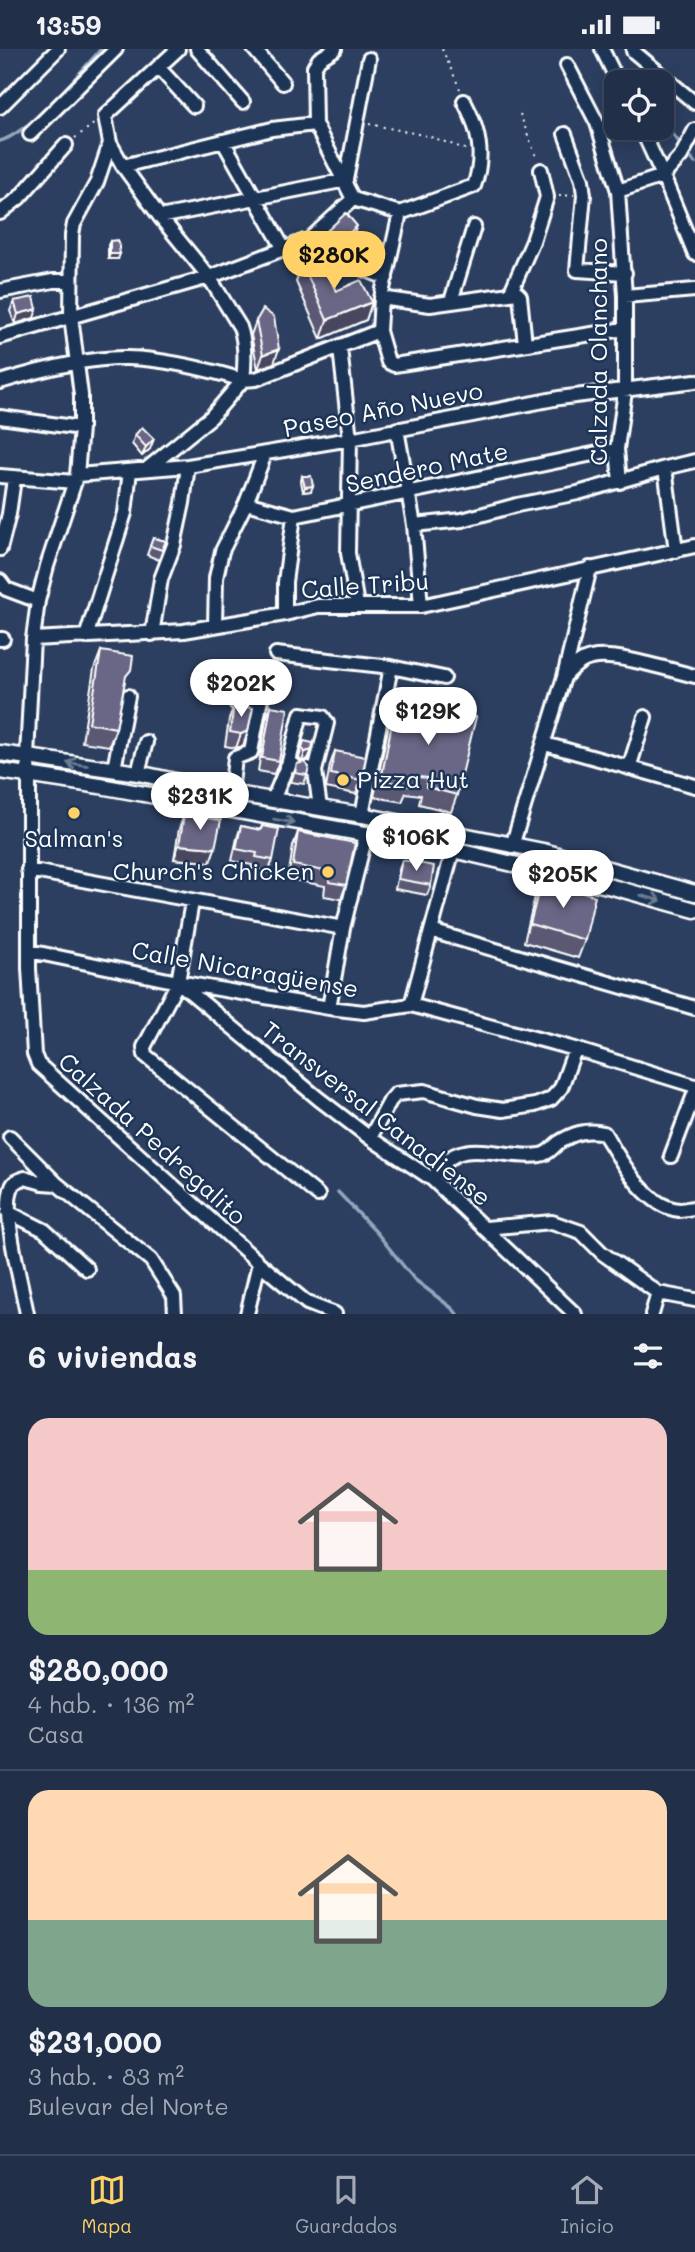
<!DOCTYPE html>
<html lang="es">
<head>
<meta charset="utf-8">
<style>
  :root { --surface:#212f48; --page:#29374f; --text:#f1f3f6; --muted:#a2a9b4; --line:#3e4a60; --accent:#ffd166 }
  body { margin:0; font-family:Mali,sans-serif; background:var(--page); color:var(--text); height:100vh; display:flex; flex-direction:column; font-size:26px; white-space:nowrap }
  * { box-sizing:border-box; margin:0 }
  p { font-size:23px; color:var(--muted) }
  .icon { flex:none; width:38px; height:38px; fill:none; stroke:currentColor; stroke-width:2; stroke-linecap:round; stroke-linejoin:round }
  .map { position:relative; height:1265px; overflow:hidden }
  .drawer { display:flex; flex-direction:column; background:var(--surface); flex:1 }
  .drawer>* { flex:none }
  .buttons { position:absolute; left:604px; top:21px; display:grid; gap:14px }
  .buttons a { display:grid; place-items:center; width:70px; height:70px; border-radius:14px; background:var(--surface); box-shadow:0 4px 18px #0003,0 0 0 2px var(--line); font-size:35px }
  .price { position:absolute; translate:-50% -60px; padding:0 16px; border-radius:24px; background:#fff; color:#222; font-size:23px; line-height:46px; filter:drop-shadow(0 2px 4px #0008) }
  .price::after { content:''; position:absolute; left:50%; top:42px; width:21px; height:16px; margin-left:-10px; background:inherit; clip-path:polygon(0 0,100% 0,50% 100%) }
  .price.current { background:var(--accent); color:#111 }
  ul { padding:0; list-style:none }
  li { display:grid; align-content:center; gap:14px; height:371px; padding:0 28px }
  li+li { border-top:2px solid var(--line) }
  li span { display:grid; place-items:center; height:217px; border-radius:21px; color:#555 }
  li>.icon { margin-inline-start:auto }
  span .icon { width:126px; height:126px; fill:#fffc; stroke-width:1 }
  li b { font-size:30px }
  h2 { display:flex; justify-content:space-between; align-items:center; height:84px; padding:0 28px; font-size:30px }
  .status { display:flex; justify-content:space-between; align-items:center; height:49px; padding:0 35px; background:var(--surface); direction:ltr }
  .status svg { height:19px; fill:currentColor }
  .tabs { display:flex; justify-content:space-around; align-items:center; height:98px; border-top:2px solid var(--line); background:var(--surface); font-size:19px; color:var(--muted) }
  .tabs a { display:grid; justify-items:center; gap:4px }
  .tabs .current { color:var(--accent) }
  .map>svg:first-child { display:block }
</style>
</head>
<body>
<div class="status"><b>13:59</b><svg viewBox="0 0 49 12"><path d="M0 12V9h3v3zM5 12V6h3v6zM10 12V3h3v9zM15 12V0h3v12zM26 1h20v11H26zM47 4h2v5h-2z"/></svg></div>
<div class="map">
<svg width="695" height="1265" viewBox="0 0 695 1265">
  <rect width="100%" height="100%" fill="#2c3f60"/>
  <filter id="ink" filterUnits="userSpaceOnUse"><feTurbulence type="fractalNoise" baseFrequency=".0143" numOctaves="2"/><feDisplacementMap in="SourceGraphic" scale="14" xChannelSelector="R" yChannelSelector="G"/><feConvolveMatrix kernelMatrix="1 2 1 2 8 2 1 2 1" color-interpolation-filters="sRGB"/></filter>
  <g filter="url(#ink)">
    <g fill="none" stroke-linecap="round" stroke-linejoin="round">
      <path stroke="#92a7bc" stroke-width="3.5" d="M644,18L652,33
        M662,71L682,97
        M0,92C29,84 80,24 101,0
        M686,103L695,114
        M338,1143L377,1184L414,1230L453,1260L457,1265"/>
      <defs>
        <path id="minor" d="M178,0L105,67L110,94L97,133L74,175L72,186L71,267L81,346V379L77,426L47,517L38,552L33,590L27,707L29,725V919L34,1005L38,1015L259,1214L307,1254L335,1265
          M197,0L243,53
          M254,0L283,34
          M335,0L319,10L314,18L315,75L353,150L400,164L474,137C485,107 479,80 464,52
          M602,0L618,33
          M633,2L695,54
          M567,16L597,74L618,142L625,247V342L617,400L620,433
          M158,18L194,57
          M0,58L58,0
          M641,79L663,127L695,205
          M30,85L116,0
          M565,85L582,131L584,146L577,221L625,224
          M223,92L284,200
          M123,117L272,80L315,75
          M618,142L663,127L681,107L695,81
          M0,164L19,149L66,96
          M400,164L381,249L379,282L388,313L394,316L624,280
          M160,168L346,131L369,10
          M339,210L386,229
          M0,242L53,232H71
          M510,245L533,192L547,148L541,121
          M625,247L695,241
          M381,249L430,256L517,244L520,247L525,295
          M451,252L474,178
          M0,288L209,228L310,190L353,150
          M340,299L350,390L348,504L357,556
          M0,333C36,322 90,308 127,309C166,310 206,320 243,331C245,314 246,295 240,278L209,228L160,168L123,117L110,94
          M0,368L81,379
          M397,380L414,476L421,557
          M148,419L211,368L243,331L256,330L379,282
          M665,419L676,502
          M77,426L188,417L350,390L559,349L695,332
          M0,427L75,433
          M246,454L294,467L617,400
          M414,476L462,471L517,456L578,444L665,419L695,412
          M0,500L9,465L14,430
          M0,532L6,540L38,552
          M285,565V533L294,467
          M215,577L216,529L222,502L246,454L265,405
          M152,585L161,530L174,496L183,454L188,417
          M86,588L125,464L130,422
          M0,590H3
          M33,590L184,582L285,565L318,557H421L695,497
          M276,605L391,618L444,629
          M564,628C572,620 580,611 591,609C615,603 669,621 695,627
          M236,654L259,659
          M545,695L695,737
          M288,716L301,665L323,668L327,674L315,722
          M308,719L315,722L320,759
          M629,719L645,668
          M114,720L128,647
          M138,724L146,693
          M231,744L235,709L251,703L261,650
          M273,751L287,717L294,716
          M362,766L391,618
          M512,797L564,628L590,519
          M28,821L343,879
          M192,853L178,933L144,998L145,1006L318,1146
          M431,882L695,959
          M29,902L178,933L329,959L364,963L411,956L575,1000L695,1037
          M178,933L319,1050L370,1089L432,1130L575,1265
          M411,956L453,801L455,786
          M329,959L343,879L366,786
          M10,1088L57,1135L151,1211L174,1247L175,1265
          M370,1089L390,1052L396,1045L424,1042L477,1057L503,1061L535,1056L551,1050L561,1039L575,1000
          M671,1107L695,1043
          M432,1130C441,1118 448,1106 464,1103C487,1098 515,1110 540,1106C548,1105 552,1099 558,1094C573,1084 586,1080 604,1084C620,1110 645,1158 679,1161C684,1161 690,1159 695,1159
          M8,1163L44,1181L87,1220
          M486,1179L552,1173L581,1183L602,1204L658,1244L695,1251
          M27,1265C22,1236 1,1163 12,1138C14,1132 19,1131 25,1129L43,1134L57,1135
          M247,1265L259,1214
          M652,1265L658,1244"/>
        <path id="major" d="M0,704L138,724L231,744L362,766L543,802L695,844
          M0,722L100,737L453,801L616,839L695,861"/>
      </defs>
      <use href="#minor" stroke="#fff" stroke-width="18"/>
      <use href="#major" stroke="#fff" stroke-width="19"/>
      <path stroke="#fff" stroke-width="2" stroke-dasharray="2 5" stroke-linecap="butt" d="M442,0L460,40
        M520,65L537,110
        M369,75L428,87L468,101
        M75,89L95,74
        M559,147L574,146"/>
      <use href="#minor" stroke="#1d3557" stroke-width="12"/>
      <use href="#major" stroke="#1d3557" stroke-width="14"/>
    </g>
    <path fill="#5a5873" stroke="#fff" stroke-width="2" d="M328,181L353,187L336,202L324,190Z
      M110,192L118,210H108V196Z
      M302,214L336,242L372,253L366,271L321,290L296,233Z
      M14,252L34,269L15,275L10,262Z
      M256,272L274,314L258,320L251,286Z
      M135,386L150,400L142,407L132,395Z
      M302,427L311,442L303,443L301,432Z
      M153,489L166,492L159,511L147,506Z
      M101,602L124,640L116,679L109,697L82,693L94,620Z
      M396,653L457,746L451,763L419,755L421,746L406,744L402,753L374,748L390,670Z
      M234,656L248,682L243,697L236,699L225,697L229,670Z
      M271,657L279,712L274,725L258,722L266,670Z
      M304,692L308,710L302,713L299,709Z
      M335,702L361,731L356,745L326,739L330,716Z
      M297,715L307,726L304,735L291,733Z
      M184,766L215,799L210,813L174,810L179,780Z
      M241,777L260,781L262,777L273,811L268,823L252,820V816L232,812L237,789Z
      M298,783L346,836L341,850L324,847L325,837L288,830L293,797Z
      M402,811L431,836L427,846L395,840L399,821Z
      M542,829L585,891L578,909L524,893L535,847Z"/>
    <path fill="#4a475e" stroke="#fff" stroke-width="2" d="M357,177L353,187L336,202L339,193Z
      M110,205H120L118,210H108Z
      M372,253L366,271L321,290L327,271Z
      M37,260L34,269L15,275L18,265Z
      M279,300L274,314L258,320L263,306Z
      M154,390L150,400L142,407L146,398Z
      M313,437L311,442L303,443L305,438Z
      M248,682L243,697L236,699L241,685Z
      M312,701L308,710L302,713L305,703Z
      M179,796L215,799L210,813L174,810Z"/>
    <path fill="#696686" stroke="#fff" stroke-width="2" d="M346,164L357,177L339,193L328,181Z
      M118,191L120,205H110V192Z
      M318,206L336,242L361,231L372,253L327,271L302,214Z
      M34,248L37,260L18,265L14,252Z
      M263,260L274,268L279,300L263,306L256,272Z
      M142,378L154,390L146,398L135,386Z
      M302,427H311L313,437L305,438Z
      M153,489L166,492L162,501L150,497Z
      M101,602L133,607L131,621L126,627L116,679L89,674Z
      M396,653L476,668L457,746L426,738L427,729L410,727L409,737L381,731Z
      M234,656L253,659L248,682L241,685L230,683Z
      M271,657L288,660L279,712L262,709Z
      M304,692L313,694L312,701L305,703L302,699Z
      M335,702L366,708L361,731L331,725Z
      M304,713L309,718L307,726L295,724L297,715Z
      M184,766L221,771L215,799L179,796Z
      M241,777L261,781L262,777L279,780L273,811L256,808L257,804L236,800Z
      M298,783L355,794L346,836L329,833L330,823L293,816Z
      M402,811L434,817L431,836L398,830Z
      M542,829L595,847L585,891L530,875Z"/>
    <defs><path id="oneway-shaft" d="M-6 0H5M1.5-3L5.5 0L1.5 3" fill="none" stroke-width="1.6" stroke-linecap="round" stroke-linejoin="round" transform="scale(1.75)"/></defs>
    <g stroke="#6c7c92">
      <use href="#oneway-shaft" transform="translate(77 715) rotate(-171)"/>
      <use href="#oneway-shaft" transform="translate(284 772) rotate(10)"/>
      <use href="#oneway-shaft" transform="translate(651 849) rotate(15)"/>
    </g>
  </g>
  <g fill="#ffd166" stroke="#1d3557" stroke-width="2.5">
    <circle cx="343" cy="731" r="7"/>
    <circle cx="74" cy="764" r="7"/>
    <circle cx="328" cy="823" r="7"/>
  </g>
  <g text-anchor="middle" stroke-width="5" stroke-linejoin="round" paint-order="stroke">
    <g font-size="24" fill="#fff" stroke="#1d3557">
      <text transform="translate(599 303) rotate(-90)" y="8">Calzada Olanchano</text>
      <text transform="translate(383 361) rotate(-11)" y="8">Paseo Año Nuevo</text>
      <text transform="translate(427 419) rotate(-12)" y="8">Sendero Mate</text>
      <text transform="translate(365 537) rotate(-4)" y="8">Calle Tribu</text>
      <text transform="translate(245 921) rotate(10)" y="8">Calle Nicaragüense</text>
      <text transform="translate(376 1065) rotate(38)" y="8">Transversal Canadiense</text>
      <text transform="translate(152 1090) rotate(42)" y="8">Calzada Pedregalito</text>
    </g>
    <g font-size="24" fill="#fff" stroke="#1d3557" text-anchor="start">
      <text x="357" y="739">Pizza Hut</text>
      <text x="74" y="798" text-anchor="middle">Salman's</text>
      <text x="314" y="831" text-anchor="end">Church's Chicken</text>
    </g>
  </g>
</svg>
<div class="buttons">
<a><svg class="icon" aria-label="locate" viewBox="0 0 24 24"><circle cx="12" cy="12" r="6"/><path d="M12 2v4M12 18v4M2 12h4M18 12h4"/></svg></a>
</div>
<b class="price current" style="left:334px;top:242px">$280K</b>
<b class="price" style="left:241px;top:670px">$202K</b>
<b class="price" style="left:428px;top:698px">$129K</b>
<b class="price" style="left:200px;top:783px">$231K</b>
<b class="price" style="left:416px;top:824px">$106K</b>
<b class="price" style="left:563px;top:861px">$205K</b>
</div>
<section class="drawer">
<h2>6 viviendas<svg class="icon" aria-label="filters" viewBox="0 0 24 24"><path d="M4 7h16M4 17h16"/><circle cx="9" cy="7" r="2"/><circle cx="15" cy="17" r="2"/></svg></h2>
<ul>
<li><span style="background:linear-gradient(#f6c9c9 70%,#8fb573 0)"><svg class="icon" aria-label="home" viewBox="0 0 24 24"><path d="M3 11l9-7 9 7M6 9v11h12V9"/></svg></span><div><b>$280,000</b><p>4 hab. · 136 m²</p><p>Casa</p></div></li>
<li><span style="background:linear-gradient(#ffd9b3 60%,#7fa58c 0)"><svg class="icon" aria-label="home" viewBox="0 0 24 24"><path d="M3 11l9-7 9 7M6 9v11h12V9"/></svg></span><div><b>$231,000</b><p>3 hab. · 83 m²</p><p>Bulevar del Norte</p></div></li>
</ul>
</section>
<nav class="tabs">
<a class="current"><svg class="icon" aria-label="map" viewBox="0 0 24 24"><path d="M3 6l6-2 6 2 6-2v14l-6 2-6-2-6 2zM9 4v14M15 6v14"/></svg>Mapa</a>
<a><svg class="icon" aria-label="saved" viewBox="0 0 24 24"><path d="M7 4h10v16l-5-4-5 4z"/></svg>Guardados</a>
<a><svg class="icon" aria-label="home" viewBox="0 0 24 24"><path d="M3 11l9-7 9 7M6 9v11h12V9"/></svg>Inicio</a>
</nav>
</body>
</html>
